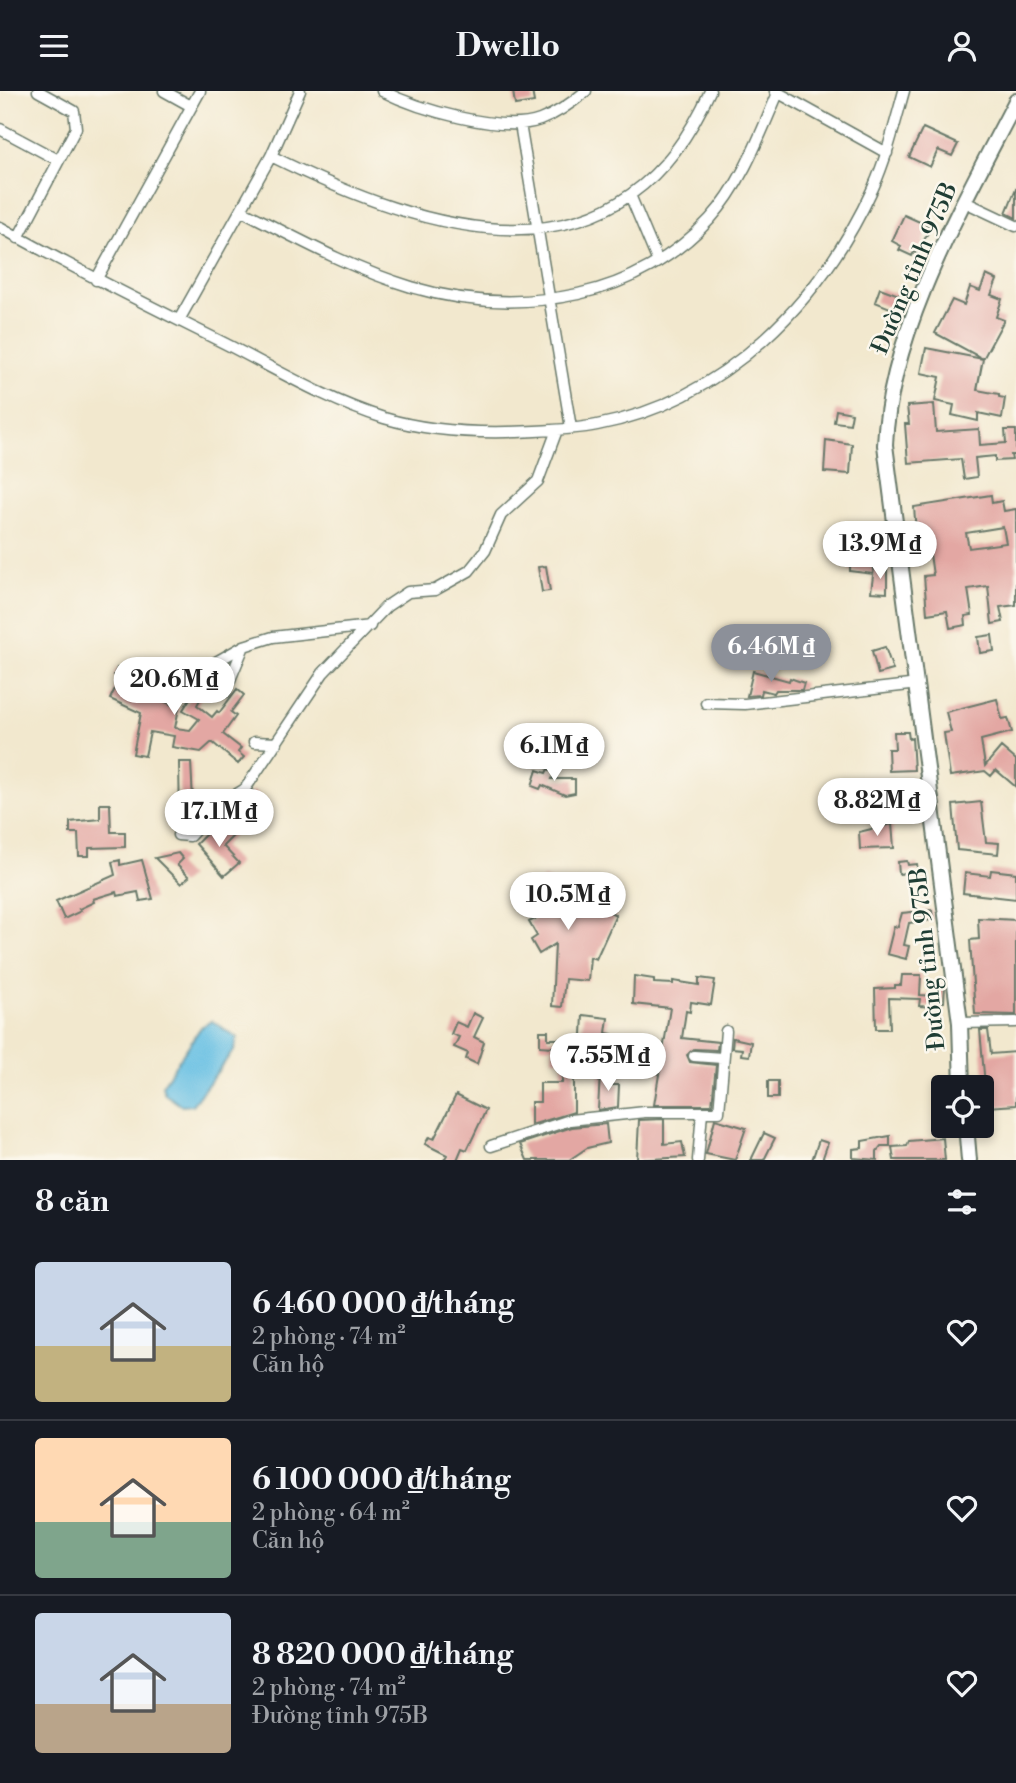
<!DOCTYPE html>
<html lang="vi">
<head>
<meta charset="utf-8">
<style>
  :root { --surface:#171b24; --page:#242831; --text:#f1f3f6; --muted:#9ea1a6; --line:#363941; --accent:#8c9099 }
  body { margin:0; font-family:"Libre Bodoni",serif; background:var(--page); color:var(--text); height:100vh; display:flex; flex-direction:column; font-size:26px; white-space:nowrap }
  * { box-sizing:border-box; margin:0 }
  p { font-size:23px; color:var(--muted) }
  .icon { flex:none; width:38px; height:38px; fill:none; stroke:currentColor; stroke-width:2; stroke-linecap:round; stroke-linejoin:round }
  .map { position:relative; height:1069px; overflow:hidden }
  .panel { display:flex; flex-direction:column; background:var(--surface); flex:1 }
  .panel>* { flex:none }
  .buttons { position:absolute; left:931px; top:984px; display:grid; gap:14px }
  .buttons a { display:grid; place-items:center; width:63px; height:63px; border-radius:7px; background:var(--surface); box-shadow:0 4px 10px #0003; font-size:35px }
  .price { position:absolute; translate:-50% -60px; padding:0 16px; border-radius:24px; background:#fff; color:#222; font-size:23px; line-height:46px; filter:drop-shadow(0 2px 4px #0008) }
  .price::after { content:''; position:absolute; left:50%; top:42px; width:21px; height:16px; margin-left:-10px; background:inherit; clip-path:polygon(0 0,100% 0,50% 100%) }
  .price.selected { background:var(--accent); color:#fff }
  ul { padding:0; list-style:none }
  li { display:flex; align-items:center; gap:21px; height:175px; padding:0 35px }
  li+li { border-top:2px solid var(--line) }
  li span { display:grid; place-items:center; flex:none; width:196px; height:140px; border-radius:7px; color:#555 }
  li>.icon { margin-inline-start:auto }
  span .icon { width:84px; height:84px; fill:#fffc; stroke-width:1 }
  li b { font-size:30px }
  h2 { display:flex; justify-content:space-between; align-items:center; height:84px; padding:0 35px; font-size:30px }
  header { display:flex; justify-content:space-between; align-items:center; height:91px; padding:0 35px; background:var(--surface); font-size:32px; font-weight:700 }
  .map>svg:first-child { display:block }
</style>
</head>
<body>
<header><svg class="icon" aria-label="menu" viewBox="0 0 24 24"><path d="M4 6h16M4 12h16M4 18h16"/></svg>Dwello<svg class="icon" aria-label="person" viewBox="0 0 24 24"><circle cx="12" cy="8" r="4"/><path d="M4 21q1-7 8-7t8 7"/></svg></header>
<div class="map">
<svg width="1016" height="1069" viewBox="0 0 1016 1069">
  <rect width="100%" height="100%" fill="#fbf7ec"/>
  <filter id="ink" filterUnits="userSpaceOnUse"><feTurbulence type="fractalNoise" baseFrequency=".0143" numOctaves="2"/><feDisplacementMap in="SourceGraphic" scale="14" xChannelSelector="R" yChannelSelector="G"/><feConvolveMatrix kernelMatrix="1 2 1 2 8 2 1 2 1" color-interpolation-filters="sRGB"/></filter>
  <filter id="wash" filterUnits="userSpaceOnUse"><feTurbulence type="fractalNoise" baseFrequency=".00686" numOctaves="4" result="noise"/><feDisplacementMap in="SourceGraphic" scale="28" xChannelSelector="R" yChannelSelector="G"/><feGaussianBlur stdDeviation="1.57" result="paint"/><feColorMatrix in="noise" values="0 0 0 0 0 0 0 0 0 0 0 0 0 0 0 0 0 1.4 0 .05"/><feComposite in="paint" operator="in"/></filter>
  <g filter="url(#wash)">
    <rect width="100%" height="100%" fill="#f2e8ce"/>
    <path fill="#66bfe3" stroke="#427e8c" stroke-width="2" d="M212,930L237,947L234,959L192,1014L182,1015L165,1003L162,995L201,936Z"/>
    <g id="blocks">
      <path fill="#e3a7a3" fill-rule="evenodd" d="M513,0H532L534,11L515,14Z
        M923,37L958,53L952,65L938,59L930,76L909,66Z
        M1016,97V127L1006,122Z
        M904,124L931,136L923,151L929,154L924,165L914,161L912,165L899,159L901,155L892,150Z
        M986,184L997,189L991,204L1002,208L996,226L1004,229L983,268L935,242L952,209L964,214L970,196L980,200Z
        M880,197L910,208L903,227L892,222L893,218L875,211Z
        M926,257L983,268L977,299L999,303V306L1005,307L1002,327L978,322V330L952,324L954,314L935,310L940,286L921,282Z
        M934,313L936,341L979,338L980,354L1006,352L1005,339H1016V364H1011L1012,369L995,370V365L975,367L977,386L964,388L961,368L908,372L905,333H909L907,315Z
        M836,319L852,322L850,333L834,331Z
        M826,349L852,353L850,383L824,381Z
        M991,404L992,412L1002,410L1004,420L1016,418V514L1000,516L1003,531L992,533L988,495L968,498L972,524L965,525L966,534L950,537L947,520L927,523L924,485L933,484L930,463L918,465L914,416ZM1003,436L1006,452L969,457L966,442Z
        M858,443L883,446L882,459H876L873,483L850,480V474H846L847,465L856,466Z
        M546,475L550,500L542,501L538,476Z
        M874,477L887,478V502L871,501Z
        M992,544L994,560L980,562L978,546Z
        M885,556L893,579L878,583L872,560Z
        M132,575L150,579L146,588L156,593L150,604L179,617L175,637L190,639L199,628L183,619L194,601L202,605L197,614L212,626L217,620L219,622L237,598L244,604L231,621L236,625L223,643L241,657L238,661L244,666L238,673L212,651L201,661L172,656L174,645L150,641L145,665L133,663L141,622L110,608L120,587L114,584L117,577L129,583Z
        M753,580L789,590L790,587L804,592L802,599H776L774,602L762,599L761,604L747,605Z
        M997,608L1002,628L1008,627L1012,641L981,649L985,675L1001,656L1016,669V696L996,679L991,685L985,680L950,685L944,642L951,641L946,621Z
        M894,641H908L909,648L912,647L914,679L889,680L888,658H895Z
        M179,671H191L194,729H180Z
        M548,678L555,681L552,688H575V702L565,704L542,694L540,698L532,695L537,679L546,682Z
        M253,700L268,712L261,721L246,708Z
        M981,711L986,751L999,752L998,763L957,759L953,714Z
        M100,713H110L111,741H125V756L89,757V765H79L78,742H70V731L100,728Z
        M225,732L235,743L223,755L239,772L224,785L196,753L208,741L211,745Z
        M892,733L894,757L860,758L859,741Z
        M178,762L183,768L177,774L189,786L181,793L155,767Z
        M120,769V774L142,769L153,808L140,810L138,801L117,805L116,801L93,808L94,811L79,818L81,820L64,828L56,810L115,784L112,771Z
        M907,770L908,774L917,773L918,780L899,783L898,771Z
        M991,779L1016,782V808L963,802L965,782L990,785Z
        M544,786L616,824L596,868L590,866L588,890L565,888L562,916L552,915L555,853L539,863L531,849L537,845L529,831L535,828L530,819L535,809L531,806Z
        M932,819L933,829L909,832L904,854L909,855L906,868L887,863L894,835L898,836L902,822Z
        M978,827L1016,829V924L975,923L970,849L979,848Z
        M902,884H921L920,904L936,905L937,895H945L944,911H936V916L919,915L920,908L889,907L890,938H876L875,898L895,897V894H901Z
        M634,885L654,888V892L673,893V890L699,894V887L715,889L711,914L691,911L690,921L686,920L682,947L718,951L717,959L694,958L687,964L690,971L716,974L712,1014H654L670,917L633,913Z
        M473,922L483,927L474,946L484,951L477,973L466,968L468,962L454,956L459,946L451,943L456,931L467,936Z
        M583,924L608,927L606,942L612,943L611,957L643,961L640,979L608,974L610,959L595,957L594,964L581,963Z
        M980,939H988L991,963L1016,961V1014L987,1016Z
        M540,940H548V948H561V968H552L553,956L540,955Z
        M733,947L751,951L749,965L741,964L742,958L732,957Z
        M562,973H574V1021L531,1034V1011H540V992H562Z
        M600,982H610V994H619L618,1016L598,1019Z
        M768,990H778V1007H768Z
        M456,1004L486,1019L467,1059L462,1057L457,1069H444L447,1064L425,1053L429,1046L434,1048Z
        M664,1028V1053L682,1051L685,1066L637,1069L639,1029Z
        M715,1028L746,1037L735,1069L706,1063Z
        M606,1033L608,1052L587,1057L569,1069H527L520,1053L572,1036Z
        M764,1042L775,1047L764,1069H751Z
        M890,1045V1055H881L877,1060V1069L853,1067V1058L862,1057V1050Z
        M943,1047L945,1069H894L892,1056L907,1055L909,1050Z
        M819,1049L828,1052L822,1069H812Z"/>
    </g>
  </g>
  <g filter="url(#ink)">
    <use href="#blocks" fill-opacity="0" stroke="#69796a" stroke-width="2"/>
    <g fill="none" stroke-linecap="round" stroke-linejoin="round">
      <defs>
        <path id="street" d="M164,0L191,15
          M382,0C418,18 501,43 540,29C556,23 573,11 586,0
          M775,0L887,62
          M520,33L571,337
          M0,38L58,69
          M271,65C427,143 620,204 710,0
          M630,104L658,171
          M965,111L1016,135
          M241,119C354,177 447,231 578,203C629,192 675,166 710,128C742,93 760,44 778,2
          M0,136C74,178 150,215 226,253C277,279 329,310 384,327C431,341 487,343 535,340C556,339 577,338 597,334C724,310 821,211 873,97C887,66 895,32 904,0
          M18,147L76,37L74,20L38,0
          M96,189L200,0
          M179,229L271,65L300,0
          M225,601L244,555
          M177,609L185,591L195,583L244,555L273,546L370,535
          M706,612L745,613L918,593
          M254,651L277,652
          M178,744L190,745L217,715L245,698L323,582L387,515L408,501L435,499L469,480L485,460L501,424L538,390L557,339
          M960,932L1016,931
          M694,965L722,967
          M491,1055L570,1029L645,1021H719L726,940
          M698,1069L702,1021"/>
        <path id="secondary" d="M962,996L960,932L885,354C889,240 964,111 1016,10
          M966,1034L969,1069"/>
      </defs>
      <use href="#street" stroke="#69796a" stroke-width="13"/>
      <use href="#secondary" stroke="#69796a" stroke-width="18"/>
      <use href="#street" stroke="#fff" stroke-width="10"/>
      <use href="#secondary" stroke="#fff" stroke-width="14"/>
    </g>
  </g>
  <g text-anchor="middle" stroke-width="5" stroke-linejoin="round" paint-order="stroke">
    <g font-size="24" fill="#1f3d34" stroke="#fbf7ec">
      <text transform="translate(914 177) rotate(-67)" y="8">Đường tỉnh 975B</text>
      <text transform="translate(927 868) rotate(-96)" y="8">Đường tỉnh 975B</text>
    </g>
  </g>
</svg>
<div class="buttons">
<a><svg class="icon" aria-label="locate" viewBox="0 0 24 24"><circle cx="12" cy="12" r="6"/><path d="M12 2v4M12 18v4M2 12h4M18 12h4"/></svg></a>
</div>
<b class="price" style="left:880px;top:490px">13.9M ₫</b>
<b class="price selected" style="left:771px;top:593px">6.46M ₫</b>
<b class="price" style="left:174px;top:626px">20.6M ₫</b>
<b class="price" style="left:554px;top:692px">6.1M ₫</b>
<b class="price" style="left:877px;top:747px">8.82M ₫</b>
<b class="price" style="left:219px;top:758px">17.1M ₫</b>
<b class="price" style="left:568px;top:841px">10.5M ₫</b>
<b class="price" style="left:608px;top:1002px">7.55M ₫</b>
</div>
<section class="panel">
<h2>8 căn<svg class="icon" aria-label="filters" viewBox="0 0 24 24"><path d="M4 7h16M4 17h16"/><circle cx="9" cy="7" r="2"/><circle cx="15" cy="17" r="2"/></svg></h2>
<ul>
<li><span style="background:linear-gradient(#c9d6e8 60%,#c2b280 0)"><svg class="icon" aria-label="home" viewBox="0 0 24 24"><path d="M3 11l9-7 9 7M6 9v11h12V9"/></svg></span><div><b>6 460 000 ₫/tháng</b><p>2 phòng · 74 m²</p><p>Căn hộ</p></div><svg class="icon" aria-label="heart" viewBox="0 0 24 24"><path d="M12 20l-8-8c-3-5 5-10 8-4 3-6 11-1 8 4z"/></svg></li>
<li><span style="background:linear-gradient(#ffd9b3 60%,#7fa58c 0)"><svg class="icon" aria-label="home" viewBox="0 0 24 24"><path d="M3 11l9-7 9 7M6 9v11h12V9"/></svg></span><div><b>6 100 000 ₫/tháng</b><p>2 phòng · 64 m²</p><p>Căn hộ</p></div><svg class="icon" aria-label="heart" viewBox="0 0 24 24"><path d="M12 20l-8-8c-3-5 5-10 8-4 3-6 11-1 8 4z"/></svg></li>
<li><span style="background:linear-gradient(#c9d6e8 65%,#b9a48a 0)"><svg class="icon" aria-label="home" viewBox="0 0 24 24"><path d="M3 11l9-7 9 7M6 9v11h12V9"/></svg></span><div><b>8 820 000 ₫/tháng</b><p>2 phòng · 74 m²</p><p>Đường tỉnh 975B</p></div><svg class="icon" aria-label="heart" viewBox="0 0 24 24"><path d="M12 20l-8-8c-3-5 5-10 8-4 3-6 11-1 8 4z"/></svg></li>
</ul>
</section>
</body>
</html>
